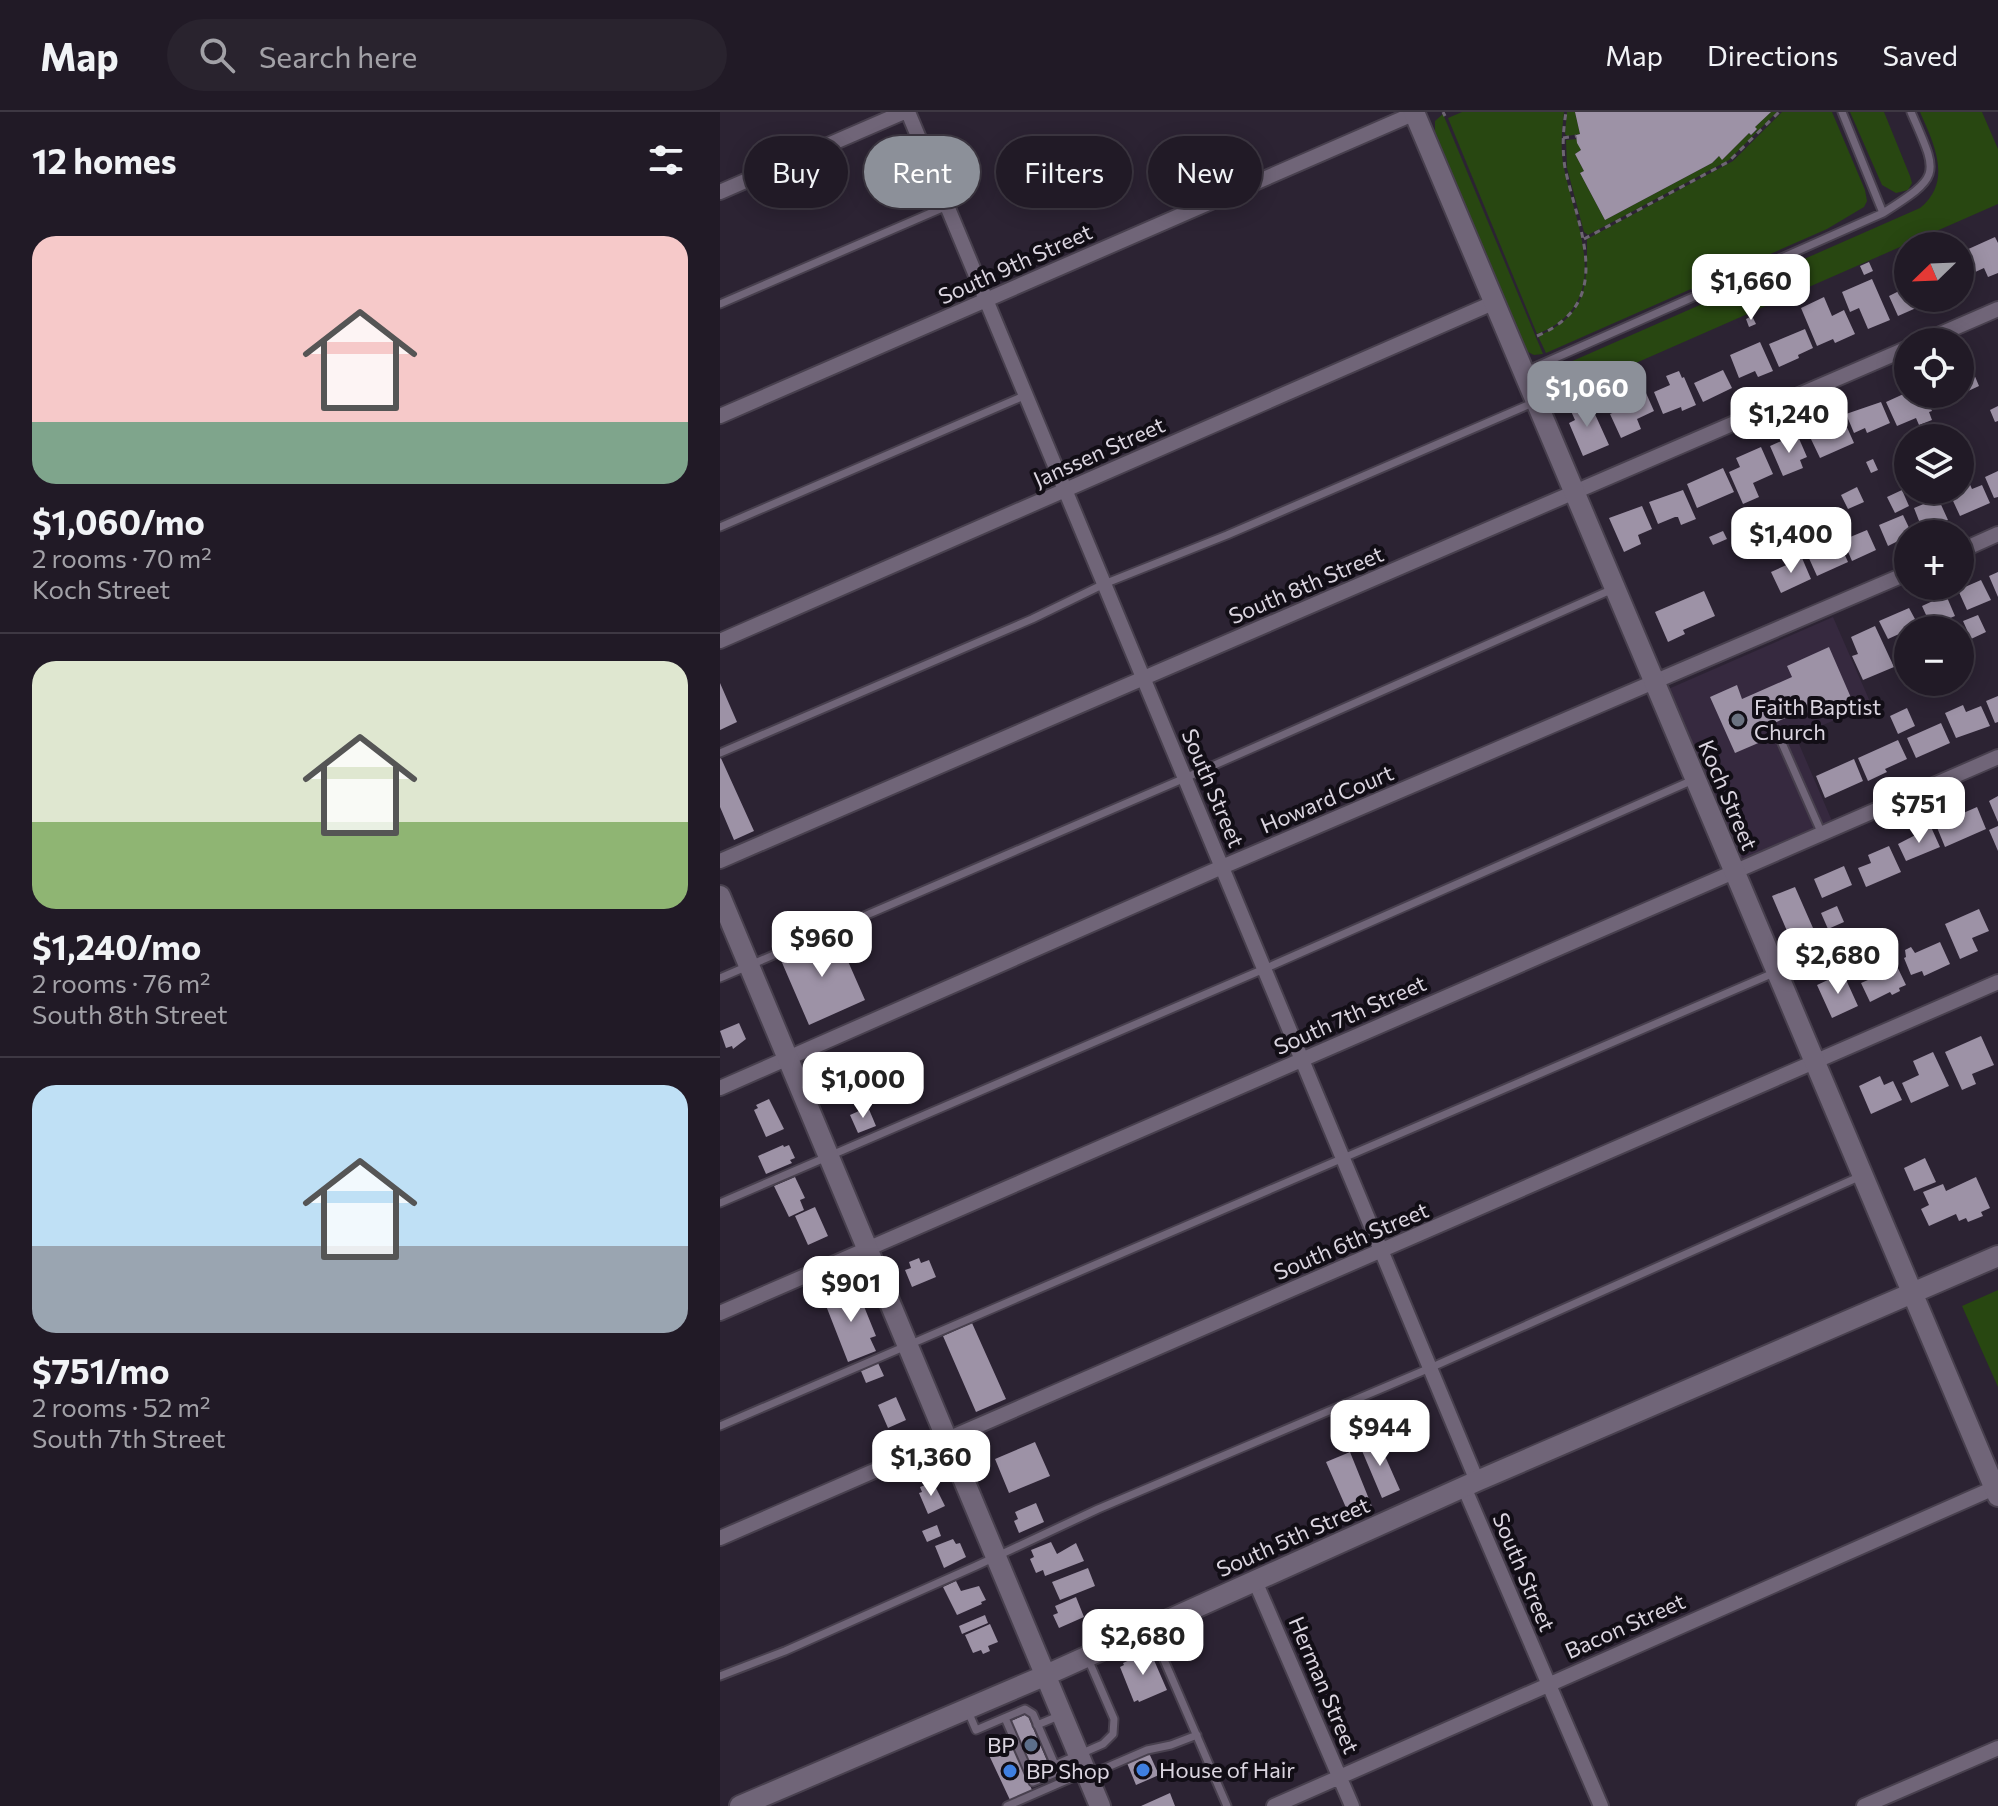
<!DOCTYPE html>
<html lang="en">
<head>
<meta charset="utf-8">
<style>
  :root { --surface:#211a26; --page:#29232e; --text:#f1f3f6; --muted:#a2a1a7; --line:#3e3843; --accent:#8c9099 }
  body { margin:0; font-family:Commissioner,sans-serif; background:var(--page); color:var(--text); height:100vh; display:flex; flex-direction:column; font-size:30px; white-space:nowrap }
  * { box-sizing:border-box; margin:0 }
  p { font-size:26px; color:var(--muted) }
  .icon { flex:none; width:44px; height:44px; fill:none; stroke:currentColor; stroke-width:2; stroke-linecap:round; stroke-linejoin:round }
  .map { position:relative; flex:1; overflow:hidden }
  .sheet { display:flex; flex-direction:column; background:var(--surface); width:720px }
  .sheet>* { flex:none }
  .banner { position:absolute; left:24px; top:24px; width:760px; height:72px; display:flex; gap:16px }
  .needle { width:52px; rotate:247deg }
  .controls { position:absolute; left:1174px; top:120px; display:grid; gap:16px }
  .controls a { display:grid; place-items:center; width:80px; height:80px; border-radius:50%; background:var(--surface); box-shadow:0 4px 20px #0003,0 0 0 2px var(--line); font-size:40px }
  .price { position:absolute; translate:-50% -68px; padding:0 18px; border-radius:16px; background:#fff; color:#222; font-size:26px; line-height:52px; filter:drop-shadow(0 2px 4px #0008) }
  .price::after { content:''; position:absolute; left:50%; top:48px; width:24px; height:18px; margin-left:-12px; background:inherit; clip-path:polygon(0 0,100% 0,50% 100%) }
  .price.current { background:var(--accent); color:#fff }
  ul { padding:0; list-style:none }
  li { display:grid; align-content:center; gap:16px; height:424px; padding:0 32px }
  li+li { border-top:2px solid var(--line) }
  li span { display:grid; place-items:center; height:248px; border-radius:24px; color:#555 }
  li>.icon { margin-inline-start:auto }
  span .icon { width:144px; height:144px; fill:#fffc; stroke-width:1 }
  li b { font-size:34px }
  h2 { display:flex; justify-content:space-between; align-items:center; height:96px; padding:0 32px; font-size:34px }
  .pill { padding:0 28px; border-radius:36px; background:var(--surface); box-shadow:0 4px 20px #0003,0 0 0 2px var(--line); font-size:28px; line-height:72px }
  .pill.current { background:var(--accent); color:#fff }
  header { display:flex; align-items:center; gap:48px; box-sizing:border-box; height:112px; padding:0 40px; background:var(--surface); border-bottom:2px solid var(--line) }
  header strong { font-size:38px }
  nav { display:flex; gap:44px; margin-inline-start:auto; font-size:28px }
  .search { width:560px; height:72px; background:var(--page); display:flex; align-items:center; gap:20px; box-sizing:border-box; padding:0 28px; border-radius:44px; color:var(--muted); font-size:30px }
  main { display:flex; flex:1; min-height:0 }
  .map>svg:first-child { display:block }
</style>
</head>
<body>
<header>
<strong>Map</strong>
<div class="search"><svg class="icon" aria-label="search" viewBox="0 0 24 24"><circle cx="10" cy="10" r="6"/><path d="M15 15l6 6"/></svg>Search here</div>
<nav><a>Map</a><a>Directions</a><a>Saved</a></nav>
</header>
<main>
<section class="sheet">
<h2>12 homes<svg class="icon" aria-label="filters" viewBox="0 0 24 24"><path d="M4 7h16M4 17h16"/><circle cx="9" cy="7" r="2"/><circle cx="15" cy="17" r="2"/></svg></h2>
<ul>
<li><span style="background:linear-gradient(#f6c9c9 75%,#7fa58c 0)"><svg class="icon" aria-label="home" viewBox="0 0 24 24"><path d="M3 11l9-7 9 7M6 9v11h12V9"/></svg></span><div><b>$1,060/mo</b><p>2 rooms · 70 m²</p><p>Koch Street</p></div></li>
<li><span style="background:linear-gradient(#dfe7d0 65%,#8fb573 0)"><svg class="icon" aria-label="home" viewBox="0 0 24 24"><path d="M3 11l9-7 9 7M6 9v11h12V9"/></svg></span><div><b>$1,240/mo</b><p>2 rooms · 76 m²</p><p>South 8th Street</p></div></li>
<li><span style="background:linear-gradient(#bfe0f5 65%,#9aa5b1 0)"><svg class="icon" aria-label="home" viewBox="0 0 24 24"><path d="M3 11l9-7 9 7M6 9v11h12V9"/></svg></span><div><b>$751/mo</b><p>2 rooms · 52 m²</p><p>South 7th Street</p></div></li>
</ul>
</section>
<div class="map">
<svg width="1278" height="1694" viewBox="0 0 1278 1694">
  <rect width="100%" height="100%" fill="#2c2333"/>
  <path fill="#36293f" d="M1113,505L1151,592L1076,625L1112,709L1021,749L946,578Z"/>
  <path fill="#284711" d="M742,0H844C842,19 840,37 844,56C855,113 897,191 817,222L728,6Z
    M847,0H855L860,22L847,24L845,22Z
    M1051,0H1057L1009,48L868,123L864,120L847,56L846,28L857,27L861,38L855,42L864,59L860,61L885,108L992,51L999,44L1003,47L1029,21L1031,23L1037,18L1035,15Z
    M1062,0H1112L1145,78L1147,89L1144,95L1107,117L826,241L818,224C868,203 867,173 867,127L1013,49Z
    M1130,0H1164L1190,64L1192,71L1188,78L1176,81L1162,73Z
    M1200,0H1262L1278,37V92L843,283L832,258L1200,96C1233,69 1214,32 1200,0Z
    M723,2L823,242L814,243L806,239L715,20V9Z
    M1278,1178V1275L1242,1194Z"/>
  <path fill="#9d92a6" d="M855,0H1051L1035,15L1037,17L1031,23L1029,21L1002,48L999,44L992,51L885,108L860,61L864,59L855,42L861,38L857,31L856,23L860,22Z
    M1275,125L1278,131V161L1268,165L1264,156L1253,161L1244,139Z
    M1243,149L1251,167L1240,172V151Z
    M1149,150L1153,159L1144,163L1140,154Z
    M1152,167L1170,208L1148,217L1139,196L1130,200L1122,180Z
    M1188,167V186H1211L1212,189L1178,204L1169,184L1181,178L1178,171Z
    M1104,185L1112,204L1124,198L1135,222L1115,231L1113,227L1097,234L1081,196Z
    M1032,204L1036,212L1029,215L1026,207Z
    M1085,217L1093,236L1078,243L1079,246L1059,255L1049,232Z
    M1040,230L1053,259L1038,265L1035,259L1019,266L1010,243Z
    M1240,252L1246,266L1254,262L1259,274L1218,293L1213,282H1240Z
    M1003,258L1012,276L983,290L974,271Z
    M959,259L962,266L964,265L976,293L962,299L961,295L943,302L934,280L950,273L946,264Z
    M1188,280L1205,282L1212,299L1209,300L1212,308L1199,313L1196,306L1177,314L1166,290Z
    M926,281L934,299L917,307L921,317L901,326L890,302L915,291L913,287Z
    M869,289L889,333L863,344L849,311L855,308L850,297Z
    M1161,290L1170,311L1147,321L1145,316L1134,321L1126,302Z
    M1278,294V309L1275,310L1270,298Z
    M1122,304L1134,331L1100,346L1090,325L1109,317L1107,311Z
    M1224,318L1227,326H1217L1215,322Z
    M1077,322L1087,345L1080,348L1083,356L1063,364L1050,334Z
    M1041,335L1053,362L1033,371L1039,385L1023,392L1009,360L1020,355L1016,346Z
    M1153,347L1158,358L1151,361L1146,350Z
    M1003,356L1014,380L977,396L967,372Z
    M1278,359V385L1274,386L1265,365Z
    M1247,366L1252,377L1262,373L1270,391L1240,404L1228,378H1240V370Z
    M1137,375L1144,390L1128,397L1121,383Z
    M963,378L976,407L961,413L958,405H955L938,412L929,390Z
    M1182,378L1189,394L1175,401L1167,385Z
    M1218,386L1228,408L1203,419L1194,396Z
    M922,394L932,417L918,423L921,432L904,440L889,406Z
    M1082,401L1086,409L1080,412L1076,404Z
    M1183,403L1192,422L1168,434L1159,413Z
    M1147,418L1156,438L1132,449L1123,428Z
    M1003,419L1007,427L993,433L989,425Z
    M1118,428L1128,450L1097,464L1088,444L1111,434L1110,431Z
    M1082,446L1091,467L1061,481L1051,460Z
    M1278,460V485L1269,464Z
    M1261,468L1271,488L1247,498L1238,478Z
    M984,479L995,504L963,518L965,522L948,530L935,500Z
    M1226,483L1235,504L1211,514L1202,494Z
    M1189,496L1201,518H1188V531L1183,533L1179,522L1168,527L1159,509Z
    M1258,503L1266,520L1251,527L1243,509Z
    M1155,514L1174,555L1143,568L1132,544L1138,542L1131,525Z
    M1109,535L1132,588L1090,607L1086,597L1038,618L1043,629L1015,641L990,585L1017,573L1022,587L1072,565L1067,554Z
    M0,571L17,610L0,618Z
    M1278,584V610L1275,611L1266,589Z
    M1243,593L1246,600L1261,594L1270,614L1236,626L1225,601Z
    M1187,596L1195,614L1178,622L1170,604Z
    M1221,611L1230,631L1196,646L1187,626Z
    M1178,628L1187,647L1165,657L1167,660L1148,669L1138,646Z
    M0,644L34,719L14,728L0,695Z
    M1134,647L1143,669L1105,686L1096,664Z
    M1278,684V710L1269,689Z
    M1257,695L1266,717L1225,735L1216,713Z
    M1278,714V739L1269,718Z
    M1211,715L1220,735L1186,749L1178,732Z
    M1169,734L1181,760L1146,775L1138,756L1151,751L1148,743Z
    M1124,754L1132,773L1102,786L1094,767Z
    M1075,775L1093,816L1070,826L1052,784Z
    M1117,794L1124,810L1108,817L1101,801Z
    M1259,797L1269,819L1252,826L1258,839L1240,847L1225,812Z
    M116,822L145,888L89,913L60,846Z
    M1220,830L1230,852L1204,864L1202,859L1191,863L1184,846L1186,845L1185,838L1191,835L1195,841Z
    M1173,846L1186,873L1179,876L1180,879L1172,883L1170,880L1150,890L1141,871L1155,865L1151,856Z
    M1123,861L1138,894L1112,906L1097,873Z
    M19,911L26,927L13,937L12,934L6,936L0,919Z
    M1261,924L1274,953L1252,962L1256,972L1242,978L1225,940Z
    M1213,940L1229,974L1191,991L1182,971L1199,963L1193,949Z
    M124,954L126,959L134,956L143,977L124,985L114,958Z
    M1160,964L1164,973L1173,969L1182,988L1151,1002L1139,974Z
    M49,987L64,1017L46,1025L34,998L38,996L36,993Z
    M148,995L156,1014L138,1021L130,1003Z
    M63,1033L64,1035L69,1033L75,1046L70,1048L72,1051L46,1062L38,1044Z
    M1205,1046L1216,1070L1194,1079L1184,1056Z
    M75,1065L85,1086L80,1088L84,1098L69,1105L54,1074Z
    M1256,1065L1270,1096L1261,1100L1263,1104L1248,1110L1246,1106L1239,1109L1236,1102L1209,1114L1201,1097L1209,1093L1203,1080L1223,1072L1226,1079Z
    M95,1095L108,1124L88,1133L75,1104Z
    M199,1146L201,1151L209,1148L216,1165L192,1175L185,1158L191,1156L189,1150Z
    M127,1176L132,1179L134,1184L139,1182L156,1224L150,1226L156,1239L128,1250L103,1186Z
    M252,1211L286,1287L256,1300L223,1224Z
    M158,1251L164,1264L146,1271L141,1259Z
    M176,1285L186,1308L168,1316L158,1293Z
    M657,1326L680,1378L662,1386L640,1334Z
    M315,1330L330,1364L289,1381L275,1347Z
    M630,1340L653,1397L631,1407L606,1350Z
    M213,1370L225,1394L208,1402L199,1381L202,1380L200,1375Z
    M316,1391L324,1410L299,1421L294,1409L298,1407L295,1400Z
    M217,1413L221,1424L207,1430L202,1419Z
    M233,1427L236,1432L240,1431L246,1445L224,1456L215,1434Z
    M331,1430L337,1442L356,1431L364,1449L325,1464L323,1458L316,1461L310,1447L314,1445L311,1438Z
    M368,1456L375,1474L340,1488L332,1470Z
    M236,1469L241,1479L259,1474L266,1488L261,1490L262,1492L237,1503L223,1475Z
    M356,1485L364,1505L339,1516L333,1503L338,1501L335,1494Z
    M265,1503L268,1511L242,1522L239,1514Z
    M270,1512L278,1530L268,1534L270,1539L263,1542L261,1538L253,1541L245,1523Z
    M430,1539L447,1578L419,1590L418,1588L414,1590L400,1555L404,1553L403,1551Z
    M307,1602L331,1658L316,1665L291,1609Z
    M291,1631L312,1678L290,1688L268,1641Z
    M429,1641L439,1663L416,1673L407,1651Z
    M450,1681L455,1694H421Z"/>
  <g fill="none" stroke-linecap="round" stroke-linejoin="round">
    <defs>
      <path id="lane" d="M1163,101C1223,63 1218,63 1191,0
        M0,192L227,94
        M806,259L1163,101L1122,0
        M0,415L306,283
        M1058,622L1102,722
        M0,641L312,507L384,472L507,423L815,290
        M0,866L465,666L893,477
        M0,1091L544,857L973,668
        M0,1314L1056,860
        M432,1520L507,1694
        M0,1564L65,1539L256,1454L378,1397L710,1256L1141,1064
        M247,1597L256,1618L305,1597L313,1602L335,1653L383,1632L393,1622L394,1607L368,1547
        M285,1606L313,1670L338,1660L335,1653
        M317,1613L341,1603
        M369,1663L427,1638L451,1633L477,1623
        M287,1694L363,1661"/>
      <path id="street" d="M188,0L757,1369
        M0,80L184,0
        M1202,230L1278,197
        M0,304L695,1
        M1240,439L1278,422
        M0,529L775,190
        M0,749L1188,236
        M0,976L502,755L1188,461
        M0,1201L1278,645
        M744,1375L881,1694
        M0,1426L1278,870
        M535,1469L632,1694
        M554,1694L1274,1376
        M1144,1694L1278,1636"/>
      <path id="secondary" d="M694,0L1278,1384
        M0,784L380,1694
        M20,1694L324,1564L757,1369L1278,1144"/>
    </defs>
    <use href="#lane" stroke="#48404e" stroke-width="11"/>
    <use href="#street" stroke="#48404e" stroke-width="18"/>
    <use href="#secondary" stroke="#48404e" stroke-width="24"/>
    <path stroke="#6d6573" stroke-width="3" stroke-dasharray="6 6" stroke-linecap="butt" d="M723,0L725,4
      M843,26L856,24
      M864,127L1008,50L1059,0
      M817,224C897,190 858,117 845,56C842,37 843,19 846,0"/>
    <use href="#lane" stroke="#706578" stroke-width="7"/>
    <use href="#street" stroke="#706578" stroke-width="14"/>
    <use href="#secondary" stroke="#706578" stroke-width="20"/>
  </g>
  <circle fill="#6b7280" stroke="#120e16" stroke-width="3" cx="1018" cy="608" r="8"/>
  <circle fill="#5c6f8a" stroke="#120e16" stroke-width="3" cx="311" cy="1633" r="8"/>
  <g fill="#3f7fe0" stroke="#120e16" stroke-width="3">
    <circle cx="423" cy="1658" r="8"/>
    <circle cx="290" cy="1659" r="8"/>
  </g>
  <g text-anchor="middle" stroke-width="8" stroke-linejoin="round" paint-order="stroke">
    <g font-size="22" fill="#dbd5e0" stroke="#120e16">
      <text transform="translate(295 152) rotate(-24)" y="8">South 9th Street</text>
      <text transform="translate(379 340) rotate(-24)" y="8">Janssen Street</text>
      <text transform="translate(586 473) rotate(-23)" y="8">South 8th Street</text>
      <text transform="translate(493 676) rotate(67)" y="8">South Street</text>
      <text transform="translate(1008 683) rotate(67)" y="8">Koch Street</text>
      <text transform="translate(607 687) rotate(-23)" y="8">Howard Court</text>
      <text transform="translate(630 903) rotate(-24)" y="8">South 7th Street</text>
      <text transform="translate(631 1129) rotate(-23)" y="8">South 6th Street</text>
      <text transform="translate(573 1425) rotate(-24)" y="8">South 5th Street</text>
      <text transform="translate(804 1460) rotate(67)" y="8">South Street</text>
      <text transform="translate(905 1514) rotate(-24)" y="8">Bacon Street</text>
      <text transform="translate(604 1573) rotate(67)" y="8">Herman Street</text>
    </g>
    <g font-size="22" fill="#dbd5e0" stroke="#120e16" text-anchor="start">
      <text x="1034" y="603">Faith Baptist<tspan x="1034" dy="25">Church</tspan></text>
      <text x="295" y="1641" text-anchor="end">BP</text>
      <text x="439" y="1666">House of Hair</text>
      <text x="306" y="1667">BP Shop</text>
    </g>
  </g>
</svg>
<div class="controls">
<a><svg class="needle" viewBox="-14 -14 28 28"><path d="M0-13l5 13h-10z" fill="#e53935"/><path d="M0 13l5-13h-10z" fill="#a2a1a7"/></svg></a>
<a><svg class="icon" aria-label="locate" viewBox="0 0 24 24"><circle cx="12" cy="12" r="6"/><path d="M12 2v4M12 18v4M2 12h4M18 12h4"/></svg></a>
<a><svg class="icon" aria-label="layers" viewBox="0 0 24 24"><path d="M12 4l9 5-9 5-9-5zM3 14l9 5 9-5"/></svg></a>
<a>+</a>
<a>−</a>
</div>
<b class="price" style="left:1031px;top:210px">$1,660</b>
<b class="price current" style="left:867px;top:317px">$1,060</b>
<b class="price" style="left:1069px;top:343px">$1,240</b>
<b class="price" style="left:1071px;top:463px">$1,400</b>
<b class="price" style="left:1199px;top:733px">$751</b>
<b class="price" style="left:102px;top:867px">$960</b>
<b class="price" style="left:1118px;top:884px">$2,680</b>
<b class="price" style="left:143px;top:1008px">$1,000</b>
<b class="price" style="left:131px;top:1212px">$901</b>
<b class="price" style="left:660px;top:1356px">$944</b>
<b class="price" style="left:211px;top:1386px">$1,360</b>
<b class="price" style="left:423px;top:1565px">$2,680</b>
<div class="banner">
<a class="pill">Buy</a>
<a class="pill current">Rent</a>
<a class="pill">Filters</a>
<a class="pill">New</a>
</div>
</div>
</main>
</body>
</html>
